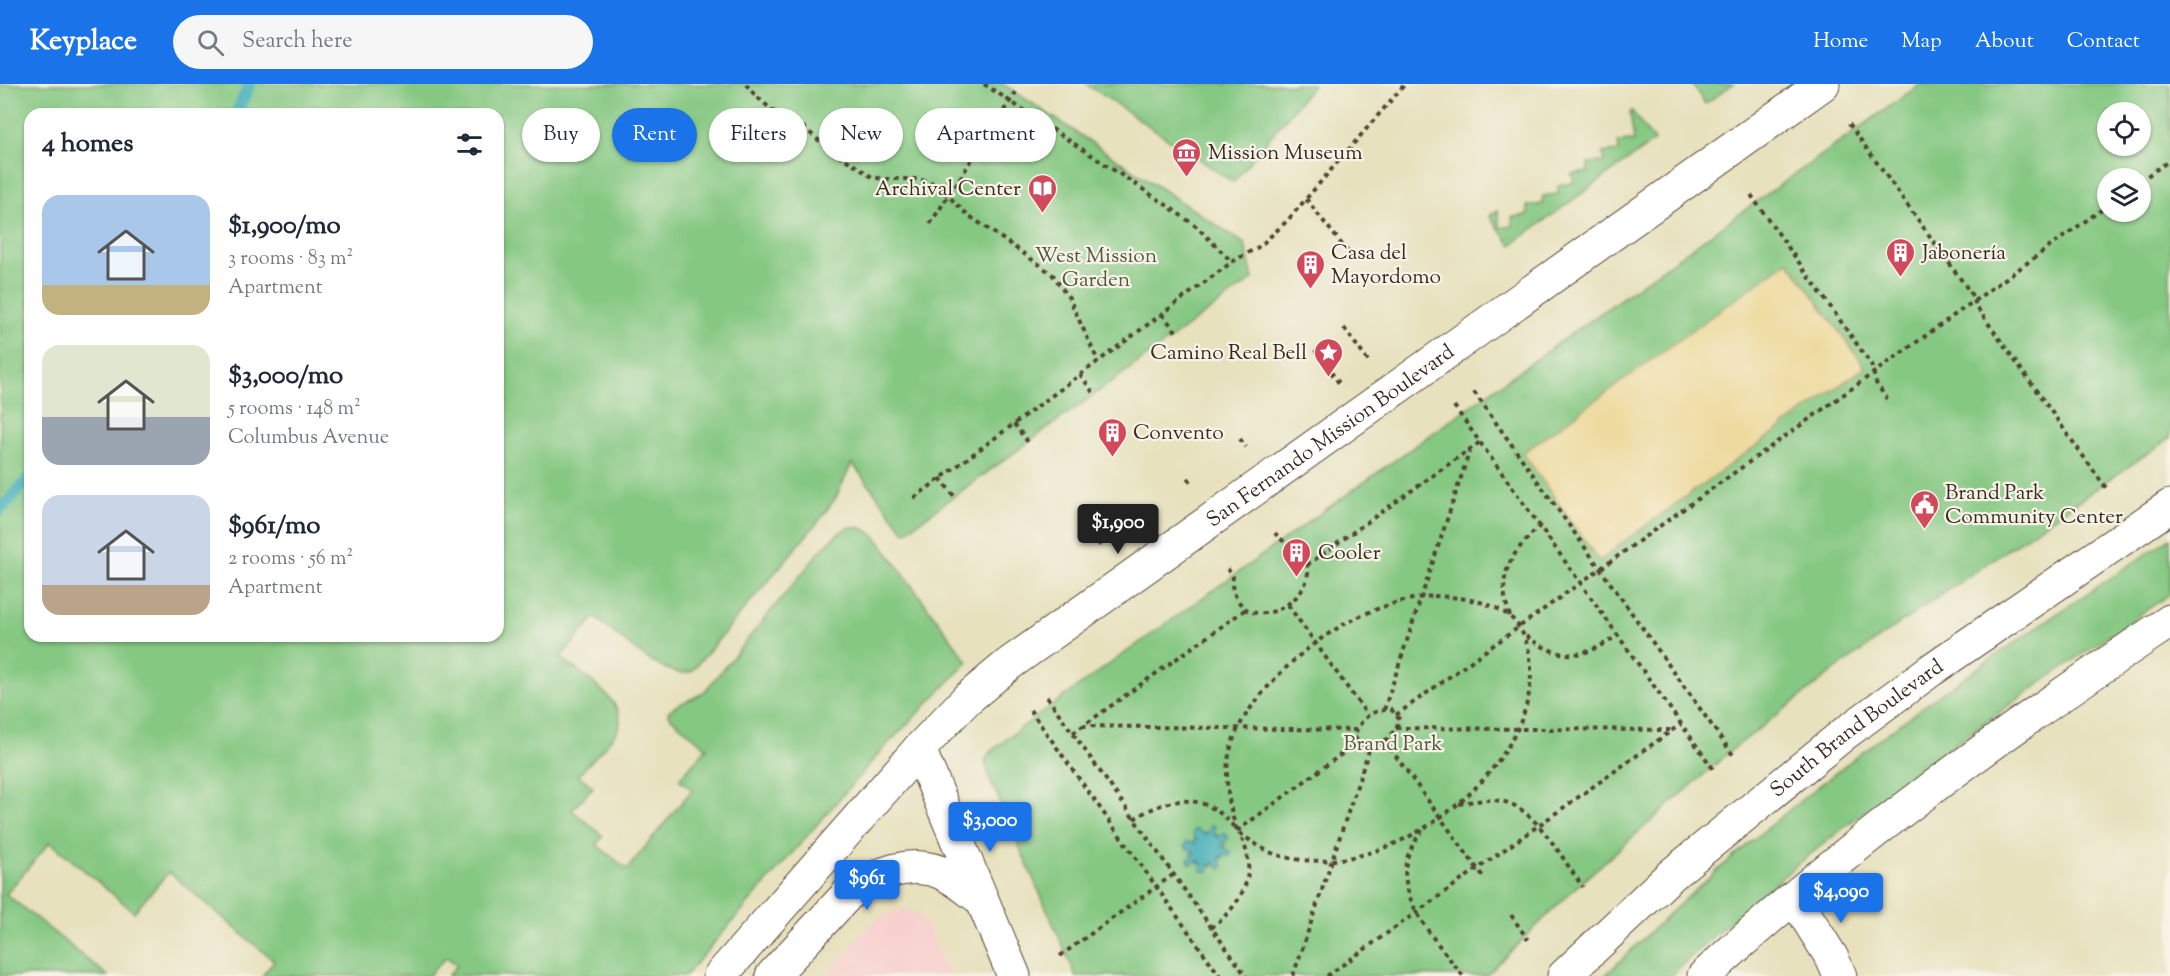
<!DOCTYPE html>
<html lang="en">
<head>
<meta charset="utf-8">
<style>
  :root { --surface:#fff; --page:#f6f6f7; --text:#1f2937; --muted:#747a83; --accent:#1a73e8 }
  body { margin:0; font-family:"Sorts Mill Goudy",serif; background:var(--page); color:var(--text); height:100vh; display:flex; flex-direction:column; font-size:22px; white-space:nowrap }
  * { box-sizing:border-box; margin:0 }
  p { font-size:20px; color:var(--muted) }
  .icon { flex:none; width:33px; height:33px; fill:none; stroke:currentColor; stroke-width:2; stroke-linecap:round; stroke-linejoin:round }
  .map { position:relative; flex:1; overflow:hidden }
  .side { position:absolute; left:24px; top:24px; width:480px; height:534px; display:flex; flex-direction:column; background:var(--surface); border-radius:18px; box-shadow:0 2px 4px #0004 }
  .side>* { flex:none }
  .hud { position:absolute; left:522px; top:24px; width:570px; height:54px; display:flex; gap:12px }
  .controls { position:absolute; left:2097px; top:18px; display:grid; gap:12px }
  .controls a { display:grid; place-items:center; width:54px; height:54px; border-radius:50%; background:var(--surface); box-shadow:0 2px 4px #0004; font-size:30px }
  .price { position:absolute; translate:-50% -51px; padding:0 14px; border-radius:6px; background:var(--accent); color:#fff; font-size:20px; line-height:39px; filter:drop-shadow(0 2px 3px #0008) }
  .price::after { content:''; position:absolute; left:50%; top:36px; width:18px; height:14px; margin-left:-9px; background:inherit; clip-path:polygon(0 0,100% 0,50% 100%) }
  .price.active { background:#222; color:#fff }
  ul { padding:0; list-style:none }
  li { display:flex; align-items:center; gap:18px; height:150px; padding:0 18px }
  li span { display:grid; place-items:center; flex:none; width:168px; height:120px; border-radius:18px; color:#555 }
  li>.icon { margin-inline-start:auto }
  span .icon { width:72px; height:72px; fill:#fffc; stroke-width:1 }
  li b { font-size:26px }
  h2 { display:flex; justify-content:space-between; align-items:center; height:72px; padding:0 18px; font-size:26px }
  .pill { padding:0 21px; border-radius:27px; background:var(--surface); box-shadow:0 2px 4px #0004; font-size:21px; line-height:54px }
  .pill.active { background:var(--accent); color:#fff }
  header { display:flex; align-items:center; gap:36px; box-sizing:border-box; height:84px; padding:0 30px; background:var(--accent); color:#fff }
  header strong { font-size:28px }
  nav { display:flex; gap:33px; margin-inline-start:auto; font-size:21px }
  .search { width:420px; height:54px; background:var(--page); display:flex; align-items:center; gap:15px; box-sizing:border-box; padding:0 21px; border-radius:33px; color:var(--muted); font-size:22px }
  .map>svg:first-child { display:block }
</style>
</head>
<body>
<header>
<strong>Keyplace</strong>
<div class="search"><svg class="icon" aria-label="search" viewBox="0 0 24 24"><circle cx="10" cy="10" r="6"/><path d="M15 15l6 6"/></svg>Search here</div>
<nav><a>Home</a><a>Map</a><a>About</a><a>Contact</a></nav>
</header>
<div class="map">
<svg width="2170" height="892" viewBox="0 0 2170 892">
  <rect width="100%" height="100%" fill="#f7f3e8"/>
  <filter id="ink" filterUnits="userSpaceOnUse"><feTurbulence type="fractalNoise" baseFrequency=".0167" numOctaves="2"/><feDisplacementMap in="SourceGraphic" scale="12" xChannelSelector="R" yChannelSelector="G"/><feConvolveMatrix kernelMatrix="1 2 1 2 8 2 1 2 1" color-interpolation-filters="sRGB"/></filter>
  <filter id="wash" filterUnits="userSpaceOnUse"><feTurbulence type="fractalNoise" baseFrequency=".008" numOctaves="4" result="noise"/><feDisplacementMap in="SourceGraphic" scale="24" xChannelSelector="R" yChannelSelector="G"/><feGaussianBlur stdDeviation="1.35" result="paint"/><feColorMatrix in="noise" values="0 0 0 0 0 0 0 0 0 0 0 0 0 0 0 0 0 1.4 0 .05"/><feComposite in="paint" operator="in"/></filter>
  <g filter="url(#wash)">
    <rect width="100%" height="100%" fill="#e7e1bd"/>
    <path fill="#f7d0cd" d="M896,826L913,827L925,836L950,892H827L870,841L878,834Z"/>
    <path fill="#85c882" stroke="#607950" stroke-width="1.5" fill-rule="evenodd" d="M0,0H1003L1245,160L1253,195L905,448L852,379L836,413L822,433L692,587C667,599 615,549 595,533L561,573C576,588 631,618 618,645C611,658 589,679 578,691L593,703L572,726L603,752L597,761L627,785L692,706L679,695L707,664L671,634L668,628C674,619 693,617 705,607L823,464C841,445 854,433 877,454L968,578L882,666L685,892H448L457,881L446,873L428,892H262L274,877L169,788L134,828L50,758L6,810L108,892H0ZM30,30H498V552H30Z
      M1086,0H1314L1233,98Z
      M1692,0H1733L1705,20Z
      M1921,0H2170V354L1899,540L1834,587L1733,665L1576,803L1486,892H1076L989,693L985,677L990,668L1030,637ZM2108,28H2140V62H2108ZM2108,94H2140V128H2108Z
      M1632,27L1654,57L1511,161L1490,133L1491,130L1498,127L1500,144L1513,142L1512,133L1528,131L1527,122L1543,120V112L1558,110V101L1574,99L1572,90L1588,88V79L1604,78L1603,69L1619,67L1618,58L1634,57L1630,29Z
      M2170,454V510C1997,628 1823,748 1670,892H1605C1713,784 1832,687 1956,599C2027,549 2099,502 2170,454Z"/>
    <path fill="#eeda9e" stroke="#94825e" stroke-width="1.5" d="M1788,177L1865,283L1616,463L1617,464L1599,477L1523,369Z"/>
    <path fill="#3dadb8" stroke="#3c6c6b" stroke-width="1.5" d="M1211,741L1215,743L1214,752L1217,750L1218,754L1222,750H1227L1228,755L1222,760L1226,761L1223,764L1232,768L1230,772L1221,771L1223,774H1219L1223,782L1221,785L1214,778L1212,783L1210,780L1208,787L1205,788L1201,786L1202,779L1199,780V776L1190,780L1188,775L1195,770L1191,769L1194,766L1187,765L1185,762L1187,758L1195,759L1194,756H1197L1193,751V746L1197,745L1204,751L1205,748L1207,750Z"/>
    <g fill="none" stroke-linecap="round" stroke-linejoin="round">
      <path stroke="#3dadb8" stroke-width="12" d="M236,30L250,0
        M0,426L30,393"/>
    </g>
  </g>
  <g filter="url(#ink)">
    <g fill="none" stroke-linecap="round" stroke-linejoin="round">
      <defs>
        <path id="minor" d="M1794,813L1832,874L1840,892"/>
        <g id="secondary">
          <path d="M919,665L1014,892"/>
          <path id="s1" d="M720,892L919,665L967,615L1009,580L1823,0"/>
          <path d="M772,892L848,810C876,789 914,773 948,792C960,798 971,808 982,816"/>
        </g>
        <g id="primary">
          <path id="s2" d="M1564,892L1670,792L1844,650L1931,586L2170,422"/>
          <path d="M1704,892C1848,759 2007,646 2170,537"/>
        </g>
      </defs>
      <use href="#minor" stroke="#554536" stroke-width="35"/>
      <use href="#secondary" stroke="#554536" stroke-width="35"/>
      <use href="#primary" stroke="#554536" stroke-width="35"/>
      <path stroke="#554536" stroke-width="4" stroke-dasharray="4.5 4.5" stroke-linecap="butt" d="M746,0L754,10L773,27L802,42L823,60L872,93L883,95H915L928,97L937,101L968,131L1040,181L1053,191L1069,214L1098,277
        M984,0L1168,122L1197,143L1232,178
        M1849,40L1970,208L1978,225L2106,404
        M2140,97L2170,76
        M1751,111L1871,280L1876,299L1887,315
        M1306,115L1355,177
        M930,140L1016,8
        M1162,230L1178,250
        M1344,244L1368,277
        M1315,266L1339,299
        M1080,290L1094,310
        M1474,308L1733,671
        M1454,322L1714,686
        M1014,340L1028,358
        M1240,355L1246,363
        M940,394L954,412
        M1188,394L1193,401
        M914,414L1232,178L1260,162L1287,137L1405,0
        M1098,458L1103,465
        M1307,481L1480,358
        M1227,485C1229,487 1232,489 1233,492C1233,493 1232,500 1232,501C1233,510 1239,520 1246,525C1270,541 1315,509 1307,481C1302,464 1285,462 1275,449
        M1434,512C1459,513 1487,516 1508,531C1524,544 1530,564 1531,584C1534,694 1377,808 1272,769C1260,764 1248,755 1237,747C1227,716 1222,685 1234,654C1240,638 1250,624 1261,611C1303,559 1365,518 1434,512Z
        M1288,521L1368,632
        M1510,532C1495,491 1511,469 1540,442
        M1526,552C1562,578 1583,575 1618,551
        M1047,613L1246,892
        M1391,625L1400,636C1391,655 1383,662 1362,663L1354,652C1362,633 1370,627 1391,625Z
        M1030,626L1220,892
        M1384,626L1470,366
        M1396,631L2108,121
        M1082,642L1357,646
        M1396,644L1670,646
        M1073,649L1246,525
        M1385,657L1484,794
        M1459,720C1474,717 1489,714 1505,718C1537,726 1564,778 1583,803
        M1134,735C1169,712 1205,707 1234,743
        M1422,746C1416,756 1408,767 1406,779C1399,820 1440,861 1463,892
        M1237,747L1358,658
        M1511,831L1528,856
        M1211,844C1243,820 1260,787 1239,749
        M1060,872L1174,790
        M1293,892L1370,663
        M1327,892L1681,640"/>
      <use href="#minor" stroke="#fff" stroke-width="33"/>
      <use href="#secondary" stroke="#fff" stroke-width="33"/>
      <use href="#primary" stroke="#fff" stroke-width="33"/>
    </g>
  </g>
  <defs>
    <symbol id="museum-pin" viewBox="-11 -11 22 30"><path d="M0 17L-7.5 6A9.5 9.5 0 1 1 7.5 6Z" fill="#d1495b" stroke="#f7f3e8"/><path d="M0-6L6-3V-2H-6V-3ZM-5-1h2V3h-2ZM-1-1h2V3h-2ZM3-1h2V3H3ZM-6 4H6V6H-6Z" fill="#fff"/></symbol>
    <symbol id="library-pin" viewBox="-11 -11 22 30"><path d="M0 17L-7.5 6A9.5 9.5 0 1 1 7.5 6Z" fill="#d1495b" stroke="#f7f3e8"/><path d="M-6-4Q-3-5.5-.7-3.5V5Q-3 3-6 4ZM6-4Q3-5.5 .7-3.5V5Q3 3 6 4Z" fill="#fff"/></symbol>
    <symbol id="building-pin" viewBox="-11 -11 22 30"><path d="M0 17L-7.5 6A9.5 9.5 0 1 1 7.5 6Z" fill="#d1495b" stroke="#f7f3e8"/><path d="M-4-6H4V6H1V3H-1V6H-4ZM-2.5-4.3h1.7v1.8h-1.7ZM.8-4.3h1.7v1.8H.8ZM-2.5-1h1.7V.8h-1.7ZM.8-1h1.7V.8H.8Z" fill="#fff"/></symbol>
    <symbol id="sight-pin" viewBox="-11 -11 22 30"><path d="M0 17L-7.5 6A9.5 9.5 0 1 1 7.5 6Z" fill="#d1495b" stroke="#f7f3e8"/><path d="M0-6L1.8-2.2L6-1.7L2.9 1.2L3.7 5.4L0 3.3L-3.7 5.4L-2.9 1.2L-6-1.7L-1.8-2.2Z" fill="#fff"/></symbol>
    <symbol id="civic-pin" viewBox="-11 -11 22 30"><path d="M0 17L-7.5 6A9.5 9.5 0 1 1 7.5 6Z" fill="#d1495b" stroke="#f7f3e8"/><path d="M-.6-6.5H3V-4.5H.6V-3L4-1V1h2V6H-6V1h2V-1L-.6-3ZM-1.2 2.5V6h2.4V2.5Z" fill="#fff"/></symbol>
  </defs>
  <g fill-rule="evenodd">
    <use href="#museum-pin" x="1170" y="52" width="33" height="45"/>
    <use href="#library-pin" x="1026" y="88" width="33" height="45"/>
    <use href="#building-pin" x="1884" y="152" width="33" height="45"/>
    <use href="#building-pin" x="1294" y="164" width="33" height="45"/>
    <use href="#sight-pin" x="1312" y="252" width="33" height="45"/>
    <use href="#building-pin" x="1096" y="332" width="33" height="45"/>
    <use href="#civic-pin" x="1908" y="404" width="33" height="45"/>
    <use href="#building-pin" x="1280" y="452" width="33" height="45"/>
  </g>
  <g text-anchor="middle" stroke-width="4.5" stroke-linejoin="round" paint-order="stroke">
    <g font-size="21" fill="#3b2a1e" stroke="#f7f3e8" text-anchor="start">
      <text x="1208" y="75">Mission Museum</text>
      <text x="1021" y="111" text-anchor="end">Archival Center</text>
      <text x="1331" y="175">Casa del<tspan x="1331" dy="24">Mayordomo</tspan></text>
      <text x="1922" y="175">Jabonería</text>
      <text x="1307" y="275" text-anchor="end">Camino Real Bell</text>
      <text x="1133" y="355">Convento</text>
      <text x="1945" y="415">Brand Park<tspan x="1945" dy="24">Community Center</tspan></text>
      <text x="1318" y="475">Cooler</text>
    </g>
    <g font-size="21" fill="#51593c" stroke="#f7f3e8">
      <text x="1096" y="178">West Mission<tspan x="1096" dy="24">Garden</tspan></text>
      <text x="1393" y="666">Brand Park</text>
    </g>
    <g font-size="21" fill="#3b2a1e" stroke="#f7f3e8">
      <text dy="7" stroke="none"><textPath href="#s1" startOffset="820">San Fernando Mission Boulevard</textPath></text>
      <text dy="7" stroke="none"><textPath href="#s2" startOffset="384">South Brand Boulevard</textPath></text>
    </g>
  </g>
</svg>
<div class="controls">
<a><svg class="icon" aria-label="locate" viewBox="0 0 24 24"><circle cx="12" cy="12" r="6"/><path d="M12 2v4M12 18v4M2 12h4M18 12h4"/></svg></a>
<a><svg class="icon" aria-label="layers" viewBox="0 0 24 24"><path d="M12 4l9 5-9 5-9-5zM3 14l9 5 9-5"/></svg></a>
</div>
<b class="price active" style="left:1118px;top:471px">$1,900</b>
<b class="price" style="left:990px;top:769px">$3,000</b>
<b class="price" style="left:867px;top:827px">$961</b>
<b class="price" style="left:1841px;top:840px">$4,090</b>
<div class="hud">
<a class="pill">Buy</a>
<a class="pill active">Rent</a>
<a class="pill">Filters</a>
<a class="pill">New</a>
<a class="pill">Apartment</a>
</div>
<section class="side">
<h2>4 homes<svg class="icon" aria-label="filters" viewBox="0 0 24 24"><path d="M4 7h16M4 17h16"/><circle cx="9" cy="7" r="2"/><circle cx="15" cy="17" r="2"/></svg></h2>
<ul>
<li><span style="background:linear-gradient(#a9c7e8 75%,#c2b280 0)"><svg class="icon" aria-label="home" viewBox="0 0 24 24"><path d="M3 11l9-7 9 7M6 9v11h12V9"/></svg></span><div><b>$1,900/mo</b><p>3 rooms · 83 m²</p><p>Apartment</p></div></li>
<li><span style="background:linear-gradient(#dfe7d0 60%,#9aa5b1 0)"><svg class="icon" aria-label="home" viewBox="0 0 24 24"><path d="M3 11l9-7 9 7M6 9v11h12V9"/></svg></span><div><b>$3,000/mo</b><p>5 rooms · 148 m²</p><p>Columbus Avenue</p></div></li>
<li><span style="background:linear-gradient(#c9d6e8 75%,#b9a48a 0)"><svg class="icon" aria-label="home" viewBox="0 0 24 24"><path d="M3 11l9-7 9 7M6 9v11h12V9"/></svg></span><div><b>$961/mo</b><p>2 rooms · 56 m²</p><p>Apartment</p></div></li>
</ul>
</section>
</div>
</body>
</html>
